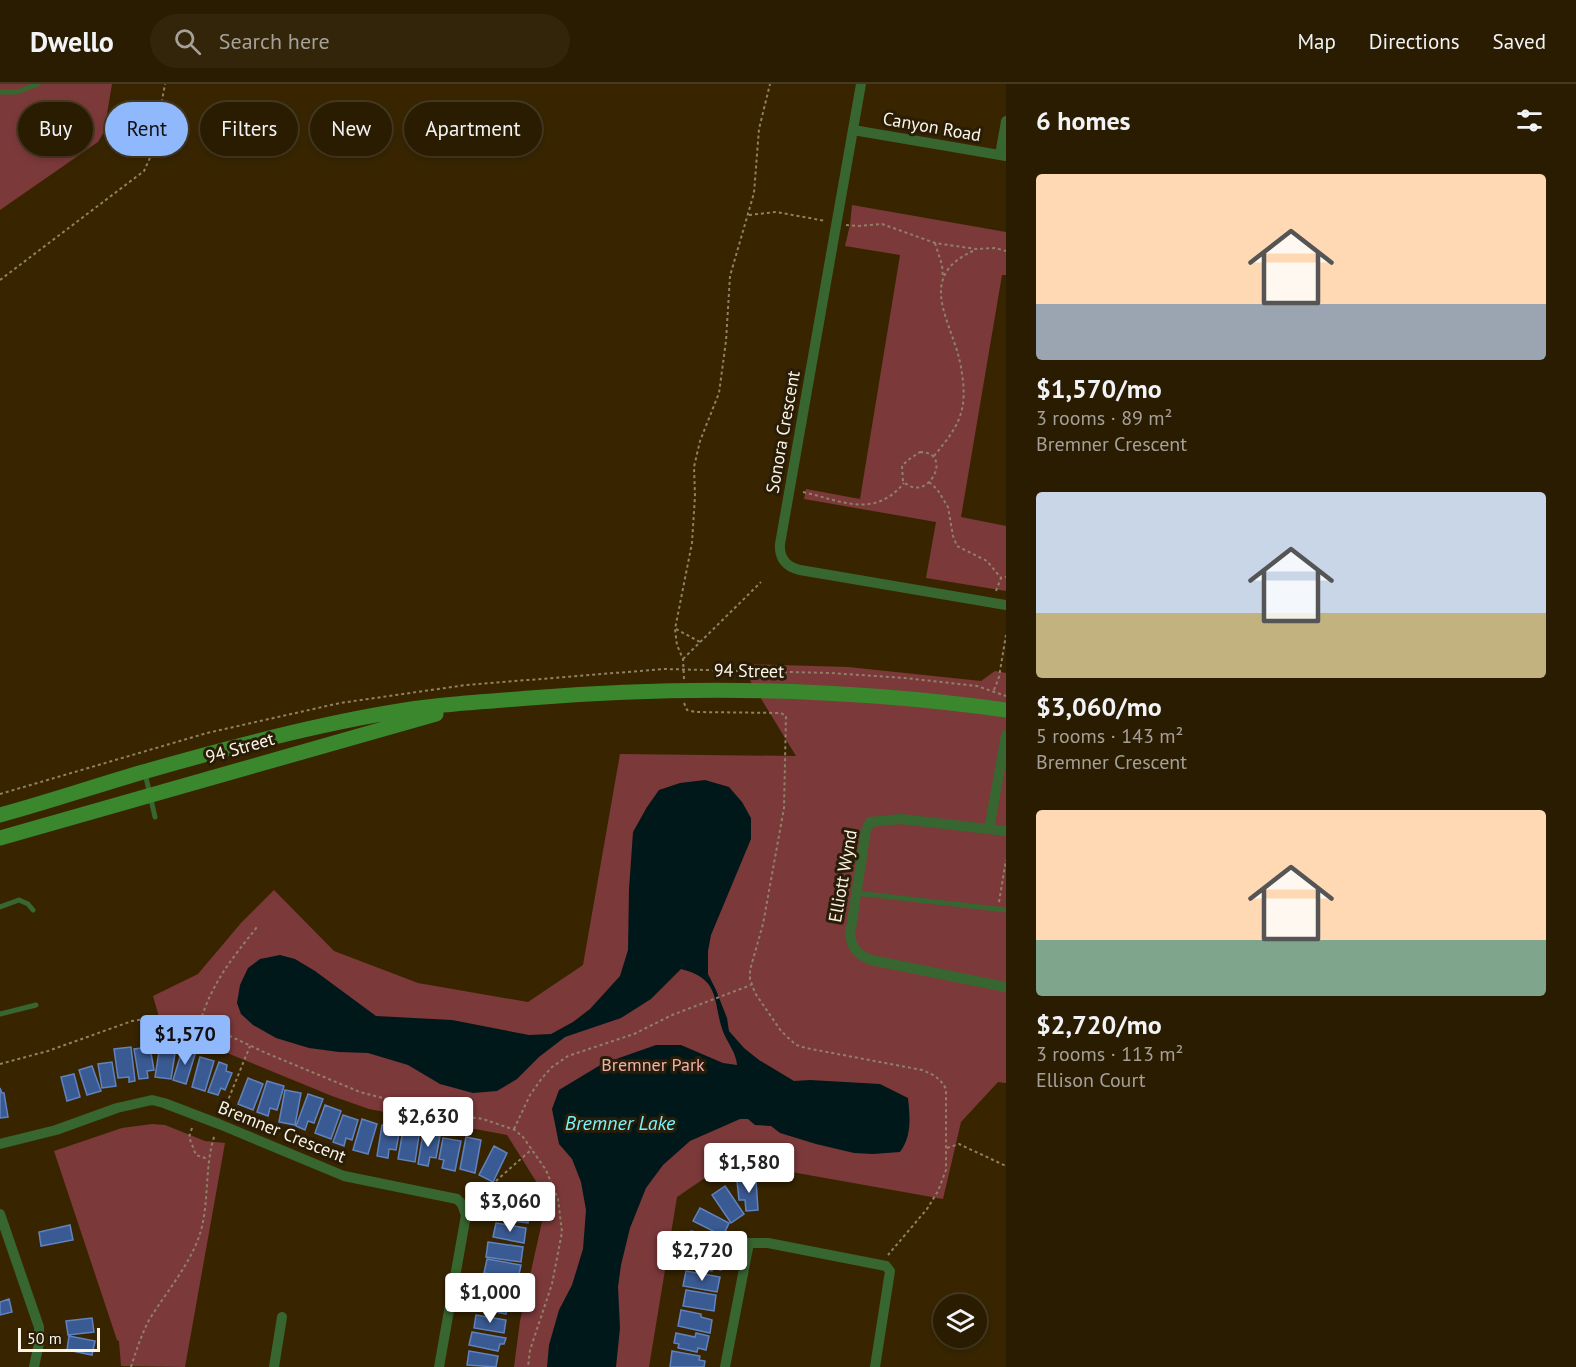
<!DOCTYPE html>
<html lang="en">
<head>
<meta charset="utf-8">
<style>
  :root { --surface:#2a1c00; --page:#32250a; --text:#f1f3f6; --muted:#a5a199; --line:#463a22; --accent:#90b8fd }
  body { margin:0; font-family:"PT Sans",sans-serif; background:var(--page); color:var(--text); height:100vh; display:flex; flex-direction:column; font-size:22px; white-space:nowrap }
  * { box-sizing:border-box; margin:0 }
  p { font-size:20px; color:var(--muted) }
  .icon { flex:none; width:33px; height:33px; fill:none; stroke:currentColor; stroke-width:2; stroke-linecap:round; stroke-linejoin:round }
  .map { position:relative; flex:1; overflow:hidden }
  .drawer { display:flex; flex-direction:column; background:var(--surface); width:570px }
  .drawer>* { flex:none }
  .guide { position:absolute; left:18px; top:18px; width:570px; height:54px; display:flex; gap:12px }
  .controls { position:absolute; left:933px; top:1210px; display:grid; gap:12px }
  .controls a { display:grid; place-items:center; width:54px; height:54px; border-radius:50%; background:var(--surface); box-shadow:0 3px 9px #0003,0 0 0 2px var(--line); font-size:30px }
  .scale { position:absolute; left:18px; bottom:15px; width:82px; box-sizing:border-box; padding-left:6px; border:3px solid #fcf4e6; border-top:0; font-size:16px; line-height:21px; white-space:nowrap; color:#fcf4e6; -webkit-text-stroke:4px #291d07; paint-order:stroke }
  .price { position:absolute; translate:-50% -51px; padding:0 14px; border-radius:6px; background:#fff; color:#222; font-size:20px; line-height:39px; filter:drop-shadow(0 2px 3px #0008) }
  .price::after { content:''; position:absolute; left:50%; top:36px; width:18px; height:14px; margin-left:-9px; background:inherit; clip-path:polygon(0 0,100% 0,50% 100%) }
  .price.current { background:var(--accent); color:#111 }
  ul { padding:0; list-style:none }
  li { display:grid; align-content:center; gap:12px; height:318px; padding:0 30px }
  li span { display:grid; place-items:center; height:186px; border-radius:6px; color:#555 }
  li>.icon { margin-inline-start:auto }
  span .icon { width:108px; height:108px; fill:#fffc; stroke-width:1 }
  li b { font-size:26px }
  h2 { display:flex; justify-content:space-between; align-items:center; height:72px; padding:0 30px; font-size:26px }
  .pill { padding:0 21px; border-radius:27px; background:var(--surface); box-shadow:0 3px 9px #0003,0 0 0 2px var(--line); font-size:21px; line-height:54px }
  .pill.current { background:var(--accent); color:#111 }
  header { display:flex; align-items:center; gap:36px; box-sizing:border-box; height:84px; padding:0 30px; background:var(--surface); border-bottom:2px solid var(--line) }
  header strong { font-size:28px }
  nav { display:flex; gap:33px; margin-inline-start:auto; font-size:21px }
  .search { width:420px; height:54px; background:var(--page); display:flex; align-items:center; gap:15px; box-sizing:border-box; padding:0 21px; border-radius:33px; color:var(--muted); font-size:22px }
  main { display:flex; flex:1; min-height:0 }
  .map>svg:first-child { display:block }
</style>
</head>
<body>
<header>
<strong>Dwello</strong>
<div class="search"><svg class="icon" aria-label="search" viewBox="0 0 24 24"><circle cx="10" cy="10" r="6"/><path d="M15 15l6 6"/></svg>Search here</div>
<nav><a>Map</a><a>Directions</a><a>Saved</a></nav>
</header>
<main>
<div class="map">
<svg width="1006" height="1283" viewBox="0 0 1006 1283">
  <rect width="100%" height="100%" fill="#382500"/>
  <path fill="#7c393a" d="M0,0H112L104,48L98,58L0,126Z
    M852,121L1006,148V191H1002L961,433L1006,442V507L926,494L936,438L804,415L806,405L860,415L900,171L845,162L850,141Z
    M740,580L848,583L981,597L995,587L1006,589V999L998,998L961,1038L943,1115L730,1077L677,1113L649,1283H514L520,1237L547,1115L507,1051L369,1025L332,1012L188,953L163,947L153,912L198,890L241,839L274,806L334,867L418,899L528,918L583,881L620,670L796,672Z
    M152,1040L165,1041L205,1057L225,1059L185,1283L121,1282L119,1257L117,1256L54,1067L122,1044Z"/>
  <path fill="#01181a" d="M705,696L729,703L742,718L751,734V755L711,851L708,867V890L716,906L727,934L729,947L744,964L759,976L794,997L810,996L880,1000L908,1014C910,1032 912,1052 900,1068L873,1070L854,1069L816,1060L780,1049L771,1042L755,1041L748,1035H740L690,1057L663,1081L646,1104L630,1144L621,1181L618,1203L620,1244L616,1283H547L549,1261L559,1226L572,1201L583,1165L586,1126L581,1098L572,1075L559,1060L552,1025L559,1006L602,980L656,961H681L723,979L737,981C736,969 729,961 724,950C712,921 723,895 681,885L651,915L621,934L565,953L539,973L517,995L497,1007L473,1009L440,1000L408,981L368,969L339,968L309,964L276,954L253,941L241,930L237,919L240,901L248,884L260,875L280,871L295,875L315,887L376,932L452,936L529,951L551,950L573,938L590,925L620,892L628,866L629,805L633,748L647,723L659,706L680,699Z"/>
  <path fill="#3a5a93" stroke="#6083bf" stroke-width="1.5" d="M160,961L176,963L171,995L155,993Z
    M131,963L135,997L129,998V993L118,994L114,965Z
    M150,963L154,986L147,987L148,994L139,995L134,965Z
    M183,963L196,967L186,1000L173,996Z
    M200,973L214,977L205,1007L192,1003Z
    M112,978L116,1002L102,1004L98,980Z
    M219,978L227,981L226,987L232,989L225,1006L221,1004L218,1011L208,1008Z
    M92,982L101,1007L87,1011L79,986Z
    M74,990L80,1013L67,1017L61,993Z
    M248,994L263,1000L253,1026L238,1020Z
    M267,997L284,1002L277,1026L270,1024L268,1032L257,1028Z
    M0,1004L2,1009H4L8,1033L0,1034Z
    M285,1006L301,1009L295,1041L279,1038Z
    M308,1010L323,1015L314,1039L308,1037L305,1046L296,1042Z
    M325,1021L341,1027L331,1055L315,1049Z
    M343,1031L358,1036L352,1056L346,1054L344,1062L333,1058Z
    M362,1035L377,1040L368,1070L353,1066Z
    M382,1041L400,1044L396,1066L389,1065L388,1074L377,1072Z
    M409,1043L420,1045L415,1078L398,1075L403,1046L409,1047Z
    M423,1049L440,1052L436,1074L430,1073L428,1082L418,1080Z
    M466,1053L481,1056L475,1089L460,1085Z
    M443,1054L461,1057L455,1087L442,1084L444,1076L439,1075Z
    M494,1062L507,1069L493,1098L479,1091Z
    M756,1095L758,1126L746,1127L745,1116H739L737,1097Z
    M500,1099L529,1104L527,1111L522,1110L521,1118L498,1114Z
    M725,1102L744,1130L731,1139L712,1111Z
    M500,1120L530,1124L528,1139L498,1135Z
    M700,1124L729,1139L723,1152L693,1137Z
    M496,1139L526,1144L524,1159L493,1153Z
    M70,1141L73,1156L41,1162L39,1148Z
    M691,1147L715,1152V1155L724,1157L721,1169L687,1163Z
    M488,1158L523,1163L521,1178L486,1173Z
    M690,1168L723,1174L721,1186L713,1184L712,1187L688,1183Z
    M487,1175L521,1181L518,1195L484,1189Z
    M686,1187L720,1193L717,1208L683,1202Z
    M483,1195L515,1200L513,1214L480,1208Z
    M686,1206L716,1211L714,1227L683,1222Z
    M480,1212L509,1217L506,1230L477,1224Z
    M9,1215L12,1228L0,1231V1218Z
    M681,1226L701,1230V1233L712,1236L710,1249L678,1242Z
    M476,1231L506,1236L504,1249L474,1244Z
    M92,1234L94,1248L68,1251L66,1237Z
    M472,1248L506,1254L504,1260H500L498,1267L469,1261Z
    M676,1249L695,1253L696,1249L709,1252L706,1266L698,1264L697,1268L678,1264L679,1260L674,1259Z
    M69,1252L95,1257L92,1271L67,1266Z
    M469,1267L498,1272L496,1283L467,1281Z
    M672,1267L700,1272L699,1276L705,1277L704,1283H670Z"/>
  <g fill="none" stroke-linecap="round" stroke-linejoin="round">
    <path stroke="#8f8166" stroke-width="2" stroke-dasharray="3 3" stroke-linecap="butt" d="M749,131L776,128L826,137
      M846,141L859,142L882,140L935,159L976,165L995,164L1006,167
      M935,159L942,181L943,194
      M0,196L144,87L153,67L165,0
      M920,368C955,368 927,422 903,397L902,382L908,376Z
      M934,372C945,358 958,344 962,325C966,309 962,285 958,270C946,229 920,191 973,167
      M929,398L937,405L948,423L953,452L957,462L987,477L1001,494
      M803,408C842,417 874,435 904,399
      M996,507L1001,494L1006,493
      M676,545L700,558
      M683,575L761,498
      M684,595L683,575L677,561L675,545L692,459L695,412L694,383L700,357L719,309L726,257L730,192L754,109L759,45L770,0
      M994,606L999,593L1006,551
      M684,619L687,626L695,628L781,629L786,632L784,724L763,840L750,886V895L755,909L781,947L796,961L806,964L922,986C934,991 940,994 946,1005V1086L938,1107L927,1125L888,1171
      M0,710L207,649L340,619L466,601L664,585L830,589L905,594L977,602L1006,612
      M999,818L1006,776
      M200,938C213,897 231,876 257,843
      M0,980L48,967L132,937L160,933L183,934L200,938L266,969L360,1008L436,1028L483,1035L515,1046L523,1053L546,1086L558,1115L562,1148L552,1200L530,1266L528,1283
      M222,1031L250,962
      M192,1044L189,1053L196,1071L208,1075
      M514,1045L530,1011L542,994L552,983L568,972L634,950L672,931L751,901
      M947,1064L959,1060L1006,1082
      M478,1113L532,1065
      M131,1283C136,1267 141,1252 149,1236C165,1210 185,1187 197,1158C211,1124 203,1085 215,1050"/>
    <path stroke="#386630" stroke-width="5" d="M0,8H17L38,0
      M145,689L155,733
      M856,809L1006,826
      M0,823L19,816L28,820L33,826
      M0,930L36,921"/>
    <path stroke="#386630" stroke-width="10" d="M861,0L780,460C779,474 786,483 800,486L1006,521
      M853,46L1006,72
      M1000,71L1006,37
      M989,745L1006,651
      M1006,747L901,735L870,738L866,746L850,851C852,864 858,871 871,876L1006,903
      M0,1060L56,1046L117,1024L152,1016L164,1019L219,1040L344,1092L457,1115L462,1120L466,1131L439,1283
      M0,1130L39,1243V1259L34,1283
      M274,1283L282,1233
      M725,1283L749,1159H768L886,1182L890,1187L875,1283"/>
    <path stroke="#3a872d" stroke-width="15" d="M0,731C48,718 95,702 143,688C223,665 305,643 387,629C434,620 482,618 530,614C689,601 848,604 1006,626
      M0,754L436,630"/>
  </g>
  <g text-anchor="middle" stroke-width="6" stroke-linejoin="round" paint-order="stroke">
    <g font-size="18" fill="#fcf4e6" stroke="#291d07">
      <text transform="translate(932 43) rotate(10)" y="6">Canyon Road</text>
      <text transform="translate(783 348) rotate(-80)" y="6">Sonora Crescent</text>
      <text transform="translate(749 587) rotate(1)" y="6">94 Street</text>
      <text transform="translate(240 664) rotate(-16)" y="6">94 Street</text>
      <text transform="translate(843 792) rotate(-80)" y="6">Elliott Wynd</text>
      <text transform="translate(282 1048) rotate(22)" y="6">Bremner Crescent</text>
    </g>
    <g font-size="18" fill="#efb0ae" stroke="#291d07">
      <text x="653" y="987">Bremner Park</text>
    </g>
    <g font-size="20" font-style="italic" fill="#79f4fc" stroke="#291d07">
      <text x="620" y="1046">Bremner Lake</text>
    </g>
  </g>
</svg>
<div class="controls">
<a><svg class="icon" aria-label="layers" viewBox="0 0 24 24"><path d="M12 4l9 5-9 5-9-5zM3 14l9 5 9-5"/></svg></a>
</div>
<div class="scale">50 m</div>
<b class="price current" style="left:185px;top:982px">$1,570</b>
<b class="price" style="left:428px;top:1064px">$2,630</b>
<b class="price" style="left:749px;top:1110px">$1,580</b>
<b class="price" style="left:510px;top:1149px">$3,060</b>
<b class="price" style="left:702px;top:1198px">$2,720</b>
<b class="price" style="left:490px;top:1240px">$1,000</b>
<div class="guide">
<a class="pill">Buy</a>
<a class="pill current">Rent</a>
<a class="pill">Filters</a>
<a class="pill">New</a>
<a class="pill">Apartment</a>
</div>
</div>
<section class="drawer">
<h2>6 homes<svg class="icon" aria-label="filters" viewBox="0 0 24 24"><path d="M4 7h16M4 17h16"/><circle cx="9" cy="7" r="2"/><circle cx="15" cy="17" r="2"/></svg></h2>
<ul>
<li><span style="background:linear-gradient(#ffd9b3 70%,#9aa5b1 0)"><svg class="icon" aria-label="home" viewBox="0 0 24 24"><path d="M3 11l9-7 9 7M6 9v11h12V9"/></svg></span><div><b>$1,570/mo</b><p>3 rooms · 89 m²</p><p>Bremner Crescent</p></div></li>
<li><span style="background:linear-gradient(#c9d6e8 65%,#c2b280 0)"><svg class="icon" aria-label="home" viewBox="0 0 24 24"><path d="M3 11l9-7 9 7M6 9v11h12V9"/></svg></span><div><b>$3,060/mo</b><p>5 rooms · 143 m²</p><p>Bremner Crescent</p></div></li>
<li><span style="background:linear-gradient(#ffd9b3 70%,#7fa58c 0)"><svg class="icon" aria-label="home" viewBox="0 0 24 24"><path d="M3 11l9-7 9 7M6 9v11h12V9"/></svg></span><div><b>$2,720/mo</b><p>3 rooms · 113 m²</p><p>Ellison Court</p></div></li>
</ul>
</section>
</main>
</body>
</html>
